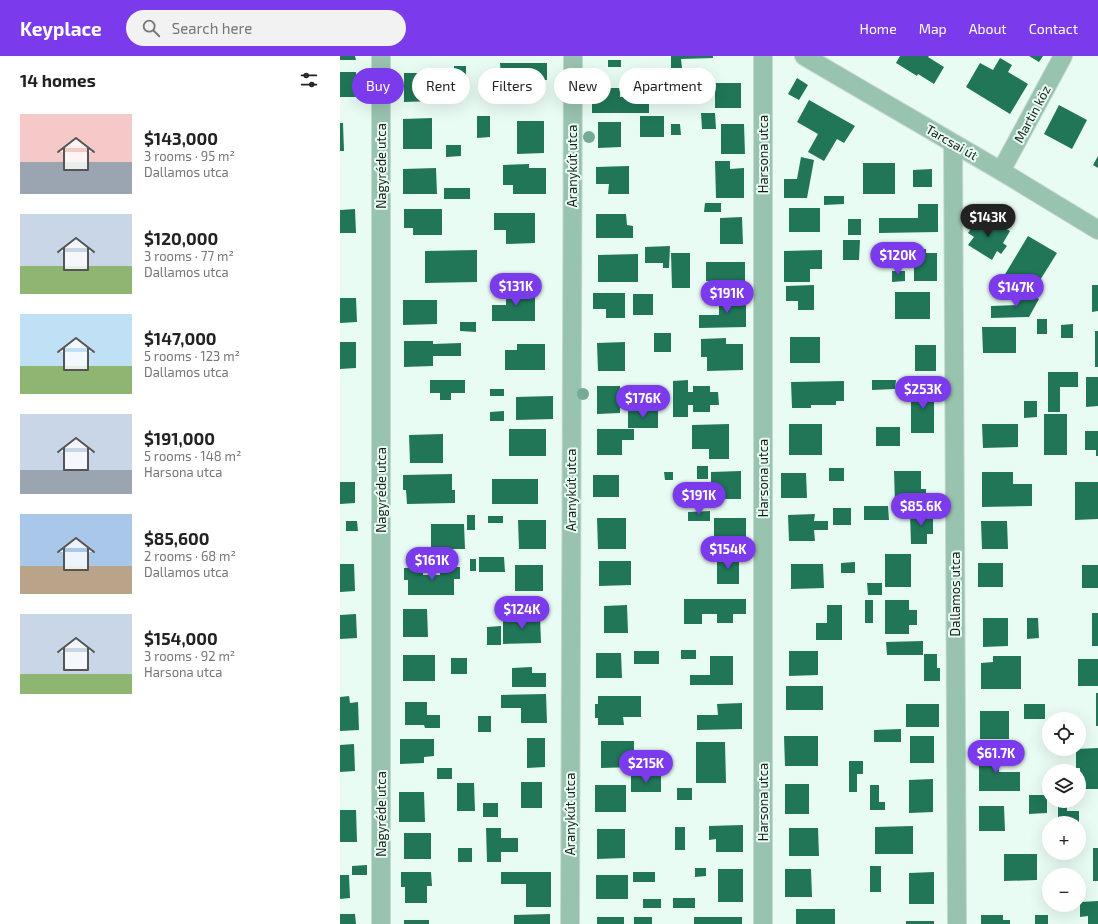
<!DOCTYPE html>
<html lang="en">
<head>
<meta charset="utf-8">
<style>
  :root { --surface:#fff; --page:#f2f2f2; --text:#222; --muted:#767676; --accent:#7c3aed }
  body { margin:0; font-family:"Exo 2",sans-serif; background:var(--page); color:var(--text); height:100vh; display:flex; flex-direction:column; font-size:15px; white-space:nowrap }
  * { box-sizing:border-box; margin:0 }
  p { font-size:13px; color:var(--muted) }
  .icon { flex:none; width:22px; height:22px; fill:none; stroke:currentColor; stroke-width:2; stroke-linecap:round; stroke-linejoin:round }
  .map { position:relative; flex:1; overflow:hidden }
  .side { display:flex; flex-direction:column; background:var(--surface); width:340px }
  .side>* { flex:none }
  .hud { position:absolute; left:12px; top:12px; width:380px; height:36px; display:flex; gap:8px }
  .controls { position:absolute; left:702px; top:656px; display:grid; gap:8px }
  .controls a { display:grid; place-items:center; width:44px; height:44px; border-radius:50%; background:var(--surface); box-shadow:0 4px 16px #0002; font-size:20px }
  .price { position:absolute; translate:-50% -34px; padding:0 9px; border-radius:14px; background:var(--accent); color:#fff; font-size:13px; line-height:26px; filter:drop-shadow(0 1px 2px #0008) }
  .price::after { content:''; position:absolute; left:50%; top:24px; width:12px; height:9px; margin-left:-6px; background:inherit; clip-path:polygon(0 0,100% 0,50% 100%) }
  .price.selected { background:#222; color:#fff }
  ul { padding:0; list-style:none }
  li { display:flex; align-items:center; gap:12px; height:100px; padding:0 20px }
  li span { display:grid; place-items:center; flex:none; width:112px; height:80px; border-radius:0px; color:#555 }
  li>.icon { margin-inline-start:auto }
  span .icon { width:48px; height:48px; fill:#fffc; stroke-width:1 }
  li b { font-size:17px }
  h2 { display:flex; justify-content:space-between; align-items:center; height:48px; padding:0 20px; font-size:17px }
  .tag { padding:0 14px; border-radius:18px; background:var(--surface); box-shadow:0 4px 16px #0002; font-size:14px; line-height:36px }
  .tag.selected { background:var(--accent); color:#fff }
  header { display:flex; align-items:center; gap:24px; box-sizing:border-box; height:56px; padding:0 20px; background:var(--accent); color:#fff }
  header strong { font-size:19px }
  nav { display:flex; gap:22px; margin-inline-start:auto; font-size:14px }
  .search { width:280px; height:36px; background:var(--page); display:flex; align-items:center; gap:10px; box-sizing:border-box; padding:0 14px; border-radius:22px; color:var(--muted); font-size:15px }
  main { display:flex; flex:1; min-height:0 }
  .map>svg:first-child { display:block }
</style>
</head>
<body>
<header>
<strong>Keyplace</strong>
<div class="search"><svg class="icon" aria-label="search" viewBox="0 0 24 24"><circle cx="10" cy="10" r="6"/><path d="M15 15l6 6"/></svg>Search here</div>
<nav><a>Home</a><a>Map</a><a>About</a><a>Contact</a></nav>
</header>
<main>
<section class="side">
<h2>14 homes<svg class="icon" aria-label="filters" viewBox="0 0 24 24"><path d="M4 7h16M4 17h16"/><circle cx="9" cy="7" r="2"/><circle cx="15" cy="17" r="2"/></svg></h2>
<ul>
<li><span style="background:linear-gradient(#f6c9c9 60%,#9aa5b1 0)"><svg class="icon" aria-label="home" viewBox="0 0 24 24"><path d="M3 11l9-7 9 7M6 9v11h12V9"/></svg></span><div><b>$143,000</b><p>3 rooms · 95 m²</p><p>Dallamos utca</p></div></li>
<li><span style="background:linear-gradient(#c9d6e8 65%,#8fb573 0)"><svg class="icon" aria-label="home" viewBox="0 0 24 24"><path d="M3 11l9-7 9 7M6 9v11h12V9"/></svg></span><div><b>$120,000</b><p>3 rooms · 77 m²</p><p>Dallamos utca</p></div></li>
<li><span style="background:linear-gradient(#bfe0f5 65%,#8fb573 0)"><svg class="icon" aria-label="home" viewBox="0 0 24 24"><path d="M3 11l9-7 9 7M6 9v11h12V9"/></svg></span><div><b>$147,000</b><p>5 rooms · 123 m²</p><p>Dallamos utca</p></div></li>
<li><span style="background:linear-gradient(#c9d6e8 70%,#9aa5b1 0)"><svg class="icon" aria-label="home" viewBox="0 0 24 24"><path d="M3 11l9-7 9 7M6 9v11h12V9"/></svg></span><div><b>$191,000</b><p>5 rooms · 148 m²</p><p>Harsona utca</p></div></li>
<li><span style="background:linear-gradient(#a9c7e8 65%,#b9a48a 0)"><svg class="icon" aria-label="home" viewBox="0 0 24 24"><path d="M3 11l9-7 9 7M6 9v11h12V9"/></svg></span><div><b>$85,600</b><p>2 rooms · 68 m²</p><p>Dallamos utca</p></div></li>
<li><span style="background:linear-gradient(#c9d6e8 75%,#8fb573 0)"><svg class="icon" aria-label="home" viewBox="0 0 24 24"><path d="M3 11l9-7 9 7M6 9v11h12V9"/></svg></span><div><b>$154,000</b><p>3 rooms · 92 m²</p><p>Harsona utca</p></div></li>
</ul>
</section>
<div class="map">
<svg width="758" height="868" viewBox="0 0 758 868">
  <rect width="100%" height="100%" fill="#e9fcf3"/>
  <path fill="#207657" d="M0,0H15L16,4H0Z
    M331,0H373V2L341,3L342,12H331Z
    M560,0H589L588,1L604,11L594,28L578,18L577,20L556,7Z
    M689,0H703L699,6Z
    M660,2L672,9L668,16L688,28L670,58L626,31L640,7L653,14Z
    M268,4H281V11H268Z
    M160,7H207V24H199V29H186L187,24H171V20H161Z
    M114,10H126V34H114Z
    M0,16H16L17,41H0Z
    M64,17H94V45L64,46Z
    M457,22L468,29L459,44L448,38Z
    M347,25H362V33H347Z
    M375,27H401V52H375Z
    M252,32H280V41L309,40V57H252Z
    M469,44L515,70L504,87L497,83L484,105L468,96L478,78L457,66Z
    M719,49L747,64L732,93L704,78Z
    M361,57H375L376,73H362Z
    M137,60H150V81L137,82Z
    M300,60H324V81H300Z
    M92,62V93H63V63Z
    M177,65H204V97L177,98Z
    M258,66H281V91L258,92Z
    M0,67H3L4,95H0Z
    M331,68H340L341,79H331Z
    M381,68H404L405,98H381Z
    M106,89H121V100L106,101Z
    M758,100V112L753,109Z
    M461,101L474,104L467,142H444V123H457Z
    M375,105H390V113L404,112V142H376Z
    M523,107H555V138H523Z
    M189,108V112H206V138H173V129H163V109Z
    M289,110V138H268L269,128H256V111Z
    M96,112L97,138H63V113Z
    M592,113V131H573V114Z
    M104,132H130V143H104Z
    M484,140H504V148L484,149Z
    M365,147H381V156H364Z
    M578,148H598V176L539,177V162H578Z
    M449,152H480V176H449Z
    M15,153L16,177H0V154Z
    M64,153H102V179H73V172H64Z
    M154,157H195V187L166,188V174H154Z
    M256,158H286L287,169L293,170V182H256Z
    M402,161L403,188H380V162Z
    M646,161L670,175L663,187L667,190L661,198L657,195L652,204L628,189L634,181L628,177L637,164L642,167Z
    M508,163H521V179H508Z
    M688,180L717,197L697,229L682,219L673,233L661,225Z
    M503,184H520L519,204H503Z
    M330,190L329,212H323V207H305V191Z
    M574,193H586V197H597V225H574Z
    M137,194V226L85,227V195Z
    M482,194V213H470V226H444V195Z
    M331,197H350V232H332Z
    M298,198V226H258V199Z
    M366,206H405V225H366Z
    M552,215H565V225L552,226Z
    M474,229V254H458V245H446V230Z
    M752,229H758V255L752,256Z
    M195,233V265H152V249H166V234Z
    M686,235L699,243L689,261L651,262V250L677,249Z
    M555,236H590V263H555Z
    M253,237H285V262H266V253H253Z
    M293,238H313V259H293Z
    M379,238H396V243H406V271L359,272V259H379Z
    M0,242H16L17,266L0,267Z
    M63,244H97V268L63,269Z
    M697,263H707V278H697Z
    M120,266H136V276L120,275Z
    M733,268V282H721V269Z
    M642,271H676V297H643Z
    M755,275H758V311H755Z
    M314,277H331V296H314Z
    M450,281H480V307H450Z
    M386,282V288H403V314L367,315V301H361V283Z
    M64,285H93V288L121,287V300H93V310L64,311Z
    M0,286H16V312L0,313Z
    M285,286V315H258L257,287Z
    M177,288H205V314H165V294H177Z
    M575,289H596V315H575Z
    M708,316H738V331H720V356H708Z
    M746,321H758V350L746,351Z
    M90,324H125V337H111V344H100V337H90Z
    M348,324V336H353V330H370V336H378L379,349H370V356H353V349H348V361H333V325Z
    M532,324H556L555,333L532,334Z
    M504,325V345H496V349H471V352H452L451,326Z
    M257,330H280V357L257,358Z
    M594,331V377H571V332Z
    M150,333H164V340H150Z
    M213,340V363L176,364V341Z
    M684,345H697V361L684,362Z
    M288,354H318V372H288Z
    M164,355V365H150V356Z
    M704,358H727V399H704Z
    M389,368V403H369V393H352V369Z
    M449,368H482V399H449Z
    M642,368H678V391L643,392Z
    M536,371H560V390H536Z
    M169,373H206V400H169Z
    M257,373H294V384H282V399H257Z
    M745,375H758V400H756V394H745Z
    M103,378V407H70L69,379Z
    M357,410H368V423H357Z
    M489,412H504V425H489Z
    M401,415V443H371V416Z
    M554,415H581V433H586V448L555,449Z
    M324,416H333V424H325Z
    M642,416H673V428H692V450L642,451Z
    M441,417H466L467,442H441Z
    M112,418V434H115V447L67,448L66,434H63V419Z
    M253,419H279V441H253Z
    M152,423H198V448H152Z
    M0,426H15V447L0,448Z
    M735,426H758V463L735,464Z
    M524,450H548L549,464H524Z
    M493,452H511V469H493Z
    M370,455V465H348V456Z
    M570,457H593V478H587V488H571Z
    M475,458L474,465H488V474H474L475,485H449L448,459Z
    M127,459H135V474H127Z
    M148,460H163V467H148Z
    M257,462H286V493H258Z
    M374,462H406V486H374Z
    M178,464H206V493H179Z
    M6,465H17L18,475H6Z
    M641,465H667L668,493H642Z
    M91,468H124L125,493H91Z
    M545,498H571V531H545Z
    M377,500H399V528H377Z
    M139,501H164L165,516H139Z
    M130,503H136V515H130Z
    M259,505H291V529L259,530Z
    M515,506V517H501V507Z
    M638,507H663V531H638Z
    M0,508H14L15,535L0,536Z
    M451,508H483L484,532L451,533Z
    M175,509H203V535H175Z
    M742,509H758V532H742Z
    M83,511V519H100V511H120V523H114V539H68V524H64V512Z
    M527,527H542V539H528Z
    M344,543H406V558H393V567H377V558H362V568H344Z
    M525,544H533V567H525Z
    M545,544H569V554H577V569H569V578H545Z
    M287,549L288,577H264V550Z
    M487,549H502V584H476V567H487Z
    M63,553H87L88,581H63Z
    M752,557H758V590H752Z
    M16,558L17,582L0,583V559Z
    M200,559L201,587L163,588V560Z
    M643,562H668V590L643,591Z
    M687,562H698L699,582L687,583Z
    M161,570V589H147V571Z
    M583,585V599H547L546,586Z
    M341,594H356V603H341Z
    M294,595H319V608H294Z
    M449,595H478V619L449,620Z
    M256,597H281L282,622H256Z
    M584,598H597V612H600V625H584Z
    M63,599H95V625H63Z
    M370,600H393V629H350V619H370Z
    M653,600H681V633H641V607L653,606Z
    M111,602H127V618H111Z
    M738,603H758V630H738Z
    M192,611V617H206V631H172V612Z
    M446,630H483V654H446Z
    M756,637H758V670H756Z
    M206,638L207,667H181V652H161V639Z
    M9,640L10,647L18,646L19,674L0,675V641Z
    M258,640H301V661H283L284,669H258V662H255V648H258Z
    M65,646H87V659H100V672H85L84,669H65Z
    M402,647V673L357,674V659H378L377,648Z
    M566,648H599V671H566Z
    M684,648H705V663H684Z
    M640,655H669V683H640Z
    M138,660H151V676H138Z
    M561,673V686H534V674Z
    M444,680H478V710H445Z
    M570,680H594V707H570Z
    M187,682H205V711L187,712Z
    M60,683H94V700L84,701V707L60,708Z
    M261,685H294V711L261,712Z
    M356,686H385L386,727H356Z
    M14,688L15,715L0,716V689Z
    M758,692V733H740V712H736V693Z
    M639,695H659V716H680V735H639Z
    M509,705H523V718H517V736H509Z
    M97,712H112V723H97Z
    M291,720H321V736H291Z
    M593,723V756L569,757V724Z
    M181,726H202V752H181Z
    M117,727H134L135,755H117Z
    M445,728H469V758H445Z
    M255,729H286V756H255Z
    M530,729H539V746H545V754H530Z
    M337,732H352V744H337Z
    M59,736H84L85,766H59Z
    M689,739H707V757L689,758Z
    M718,745H727V755H739V767H718Z
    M143,747H158V761H143Z
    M639,750H664L665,775H639Z
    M0,754H16L17,786H0Z
    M403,769V796H376V783L369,784V770Z
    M573,770V798H535V771Z
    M335,771H345V794H335Z
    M146,772H161V782H178V796H161V806H147Z
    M449,772H478L479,800H449Z
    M257,773H285V802L257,803Z
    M64,777H91V803H64Z
    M118,792H132V806H118Z
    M753,792H758V825H753Z
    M664,798H697V824L664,825Z
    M27,809V819H12V810Z
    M530,810H541V836H530Z
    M355,812H366V820L355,821Z
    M378,813H403V846H378Z
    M445,813H471L472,841H445Z
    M61,816H91L92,830H87V847H65V831H61Z
    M161,816H211V851H186V828H161Z
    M293,816H315V826H293Z
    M594,816V848H569V817Z
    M0,819H9L10,842L0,843Z
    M256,819H288V843H256Z
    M333,842H355V852H333Z
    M303,843H321V852H303Z
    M758,845V868H748V860L740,861V846Z
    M711,849H736V851H711Z
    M456,853H495V868H456Z
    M0,858H15L16,868H0Z
    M210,858V868H174V859Z
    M641,859H663V864H670V868H641Z
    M695,859H708V868H695Z
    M257,861H284V868H257Z
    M294,861H312V868H294Z
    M354,861H402V868H354Z
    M64,864H89V868H64Z
    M566,865H594V868H566Z"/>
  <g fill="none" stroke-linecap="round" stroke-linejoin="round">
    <defs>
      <path id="minor" d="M464,0L661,115L758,174
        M613,87L617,868
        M661,115L723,0
        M41,868V0
        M230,868L233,0
        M423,868V0"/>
    </defs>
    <use href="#minor" stroke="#c7d8d0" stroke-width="20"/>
    <use href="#minor" stroke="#98c3af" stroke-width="18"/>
  </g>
  <g fill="#74aa97">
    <circle cx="249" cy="81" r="6"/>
    <circle cx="243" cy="338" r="6"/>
  </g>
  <g text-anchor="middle" stroke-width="4" stroke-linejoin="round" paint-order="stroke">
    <g font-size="13" fill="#171e1a" stroke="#e9fcf3">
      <text transform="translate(692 58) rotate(-62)" y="5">Martin köz</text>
      <text transform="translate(612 86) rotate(30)" y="5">Tarcsai út</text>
      <text transform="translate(423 98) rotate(-90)" y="5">Harsona utca</text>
      <text transform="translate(41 110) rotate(-90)" y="5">Nagyréde utca</text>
      <text transform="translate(232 110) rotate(-90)" y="5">Aranykút utca</text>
      <text transform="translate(423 422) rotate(-90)" y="5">Harsona utca</text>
      <text transform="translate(41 434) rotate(-90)" y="5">Nagyréde utca</text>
      <text transform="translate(231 434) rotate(-90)" y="5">Aranykút utca</text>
      <text transform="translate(615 538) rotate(-90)" y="5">Dallamos utca</text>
      <text transform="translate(423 746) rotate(-90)" y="5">Harsona utca</text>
      <text transform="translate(41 758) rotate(-90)" y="5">Nagyréde utca</text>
      <text transform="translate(230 758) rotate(-90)" y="5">Aranykút utca</text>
    </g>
  </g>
</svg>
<div class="controls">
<a><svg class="icon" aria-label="locate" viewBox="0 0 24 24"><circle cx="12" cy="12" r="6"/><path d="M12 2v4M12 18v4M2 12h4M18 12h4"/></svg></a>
<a><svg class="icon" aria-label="layers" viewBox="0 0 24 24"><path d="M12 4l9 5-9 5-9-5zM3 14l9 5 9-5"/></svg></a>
<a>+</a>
<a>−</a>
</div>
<b class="price selected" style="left:648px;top:182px">$143K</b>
<b class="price" style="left:558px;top:220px">$120K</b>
<b class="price" style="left:176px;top:251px">$131K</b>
<b class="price" style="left:676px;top:252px">$147K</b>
<b class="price" style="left:387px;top:258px">$191K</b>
<b class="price" style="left:583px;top:354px">$253K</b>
<b class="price" style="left:303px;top:363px">$176K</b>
<b class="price" style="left:359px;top:460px">$191K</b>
<b class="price" style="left:581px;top:471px">$85.6K</b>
<b class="price" style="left:388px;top:514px">$154K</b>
<b class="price" style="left:92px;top:525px">$161K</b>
<b class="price" style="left:182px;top:574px">$124K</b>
<b class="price" style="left:656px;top:718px">$61.7K</b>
<b class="price" style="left:306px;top:728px">$215K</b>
<div class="hud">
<a class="tag selected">Buy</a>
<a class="tag">Rent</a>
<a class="tag">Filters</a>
<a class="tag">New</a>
<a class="tag">Apartment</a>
</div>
</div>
</main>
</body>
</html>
